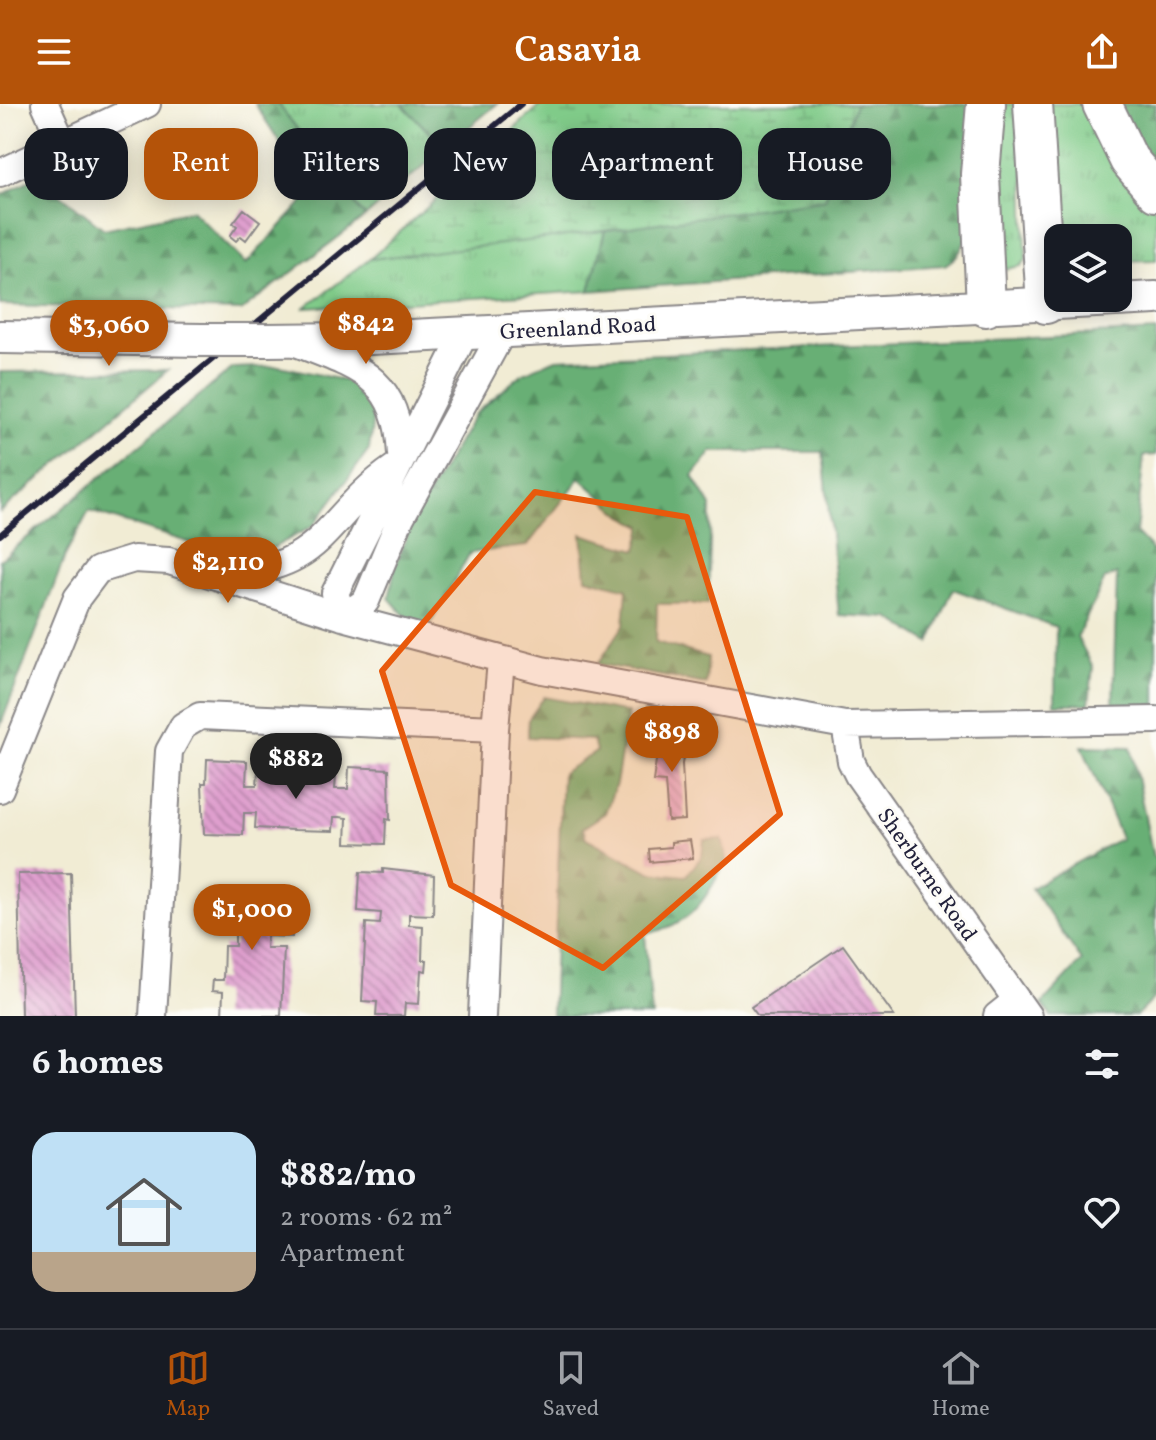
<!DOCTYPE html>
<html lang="en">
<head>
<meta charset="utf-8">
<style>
  :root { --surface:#171b24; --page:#20242c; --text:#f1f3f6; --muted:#9ea1a6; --line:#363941; --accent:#b45309 }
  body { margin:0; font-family:Vollkorn,serif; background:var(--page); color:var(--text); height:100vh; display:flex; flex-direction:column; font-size:30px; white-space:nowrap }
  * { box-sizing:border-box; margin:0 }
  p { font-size:26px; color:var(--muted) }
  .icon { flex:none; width:44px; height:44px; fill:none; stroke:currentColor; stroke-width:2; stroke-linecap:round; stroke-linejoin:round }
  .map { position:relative; height:912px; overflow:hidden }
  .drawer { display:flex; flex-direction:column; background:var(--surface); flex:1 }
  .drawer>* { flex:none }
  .guide { position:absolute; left:24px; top:24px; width:1108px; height:72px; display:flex; gap:16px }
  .fabs { position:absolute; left:1044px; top:120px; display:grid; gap:16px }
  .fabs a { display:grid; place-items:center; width:88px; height:88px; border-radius:16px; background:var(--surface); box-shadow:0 4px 20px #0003; font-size:40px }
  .price { position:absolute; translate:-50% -68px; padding:0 18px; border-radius:28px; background:var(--accent); color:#fff; font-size:26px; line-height:52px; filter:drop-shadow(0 2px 4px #0008) }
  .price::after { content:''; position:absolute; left:50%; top:48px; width:24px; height:18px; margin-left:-12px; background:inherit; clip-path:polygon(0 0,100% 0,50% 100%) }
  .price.active { background:#222; color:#fff }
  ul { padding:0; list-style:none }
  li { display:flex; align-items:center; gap:24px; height:200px; padding:0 32px }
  li span { display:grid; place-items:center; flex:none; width:224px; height:160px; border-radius:24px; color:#555 }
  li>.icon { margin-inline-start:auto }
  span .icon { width:96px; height:96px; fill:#fffc; stroke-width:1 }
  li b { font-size:34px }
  h2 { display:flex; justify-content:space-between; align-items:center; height:96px; padding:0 32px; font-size:34px }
  .pill { padding:0 28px; border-radius:24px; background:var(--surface); box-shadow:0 4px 20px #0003; font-size:28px; line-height:72px }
  .pill.active { background:var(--accent); color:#fff }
  header { display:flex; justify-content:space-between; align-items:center; height:104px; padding:0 32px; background:var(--accent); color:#fff; font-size:36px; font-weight:600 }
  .tabs { display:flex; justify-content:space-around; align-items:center; height:112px; border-top:2px solid var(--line); background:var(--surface); font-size:22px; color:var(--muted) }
  .tabs a { display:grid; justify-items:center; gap:4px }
  .tabs .active { color:var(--accent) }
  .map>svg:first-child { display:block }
</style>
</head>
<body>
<header><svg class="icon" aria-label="menu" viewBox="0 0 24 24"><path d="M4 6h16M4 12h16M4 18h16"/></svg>Casavia<svg class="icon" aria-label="share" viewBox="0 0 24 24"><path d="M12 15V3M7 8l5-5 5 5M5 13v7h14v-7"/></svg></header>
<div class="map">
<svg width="1156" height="912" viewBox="0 0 1156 912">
  <defs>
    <pattern id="grass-tufts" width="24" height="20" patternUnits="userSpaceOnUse" patternTransform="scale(2)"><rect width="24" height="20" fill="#80cb89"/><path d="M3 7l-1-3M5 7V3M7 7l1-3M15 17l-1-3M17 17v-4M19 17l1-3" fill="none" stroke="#6eae77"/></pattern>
    <pattern id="forest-firs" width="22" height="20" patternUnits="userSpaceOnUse" patternTransform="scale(2)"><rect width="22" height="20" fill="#68af75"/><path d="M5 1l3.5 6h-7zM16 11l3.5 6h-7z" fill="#558e61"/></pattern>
    <pattern id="wetland-marsh" width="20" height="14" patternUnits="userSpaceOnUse" patternTransform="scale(2)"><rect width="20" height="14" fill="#80cb89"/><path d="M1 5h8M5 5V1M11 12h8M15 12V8" fill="none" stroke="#6eae77"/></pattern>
    <pattern id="building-back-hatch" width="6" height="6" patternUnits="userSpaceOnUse" patternTransform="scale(2)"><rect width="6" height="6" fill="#df9fce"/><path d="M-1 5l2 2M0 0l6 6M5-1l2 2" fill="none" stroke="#b481a8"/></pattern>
  </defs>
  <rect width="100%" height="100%" fill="#fdfcf7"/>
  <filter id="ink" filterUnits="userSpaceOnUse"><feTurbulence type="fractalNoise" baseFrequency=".0125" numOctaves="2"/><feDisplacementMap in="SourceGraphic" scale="16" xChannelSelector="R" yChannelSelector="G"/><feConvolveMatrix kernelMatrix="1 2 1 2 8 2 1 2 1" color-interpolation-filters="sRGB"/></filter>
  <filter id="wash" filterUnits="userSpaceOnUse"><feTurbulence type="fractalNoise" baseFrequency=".006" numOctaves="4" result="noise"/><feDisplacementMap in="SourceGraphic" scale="32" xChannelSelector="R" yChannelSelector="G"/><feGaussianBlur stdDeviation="1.8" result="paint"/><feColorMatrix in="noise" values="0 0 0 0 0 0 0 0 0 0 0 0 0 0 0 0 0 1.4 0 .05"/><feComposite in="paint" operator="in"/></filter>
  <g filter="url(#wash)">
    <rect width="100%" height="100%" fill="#f1ecd4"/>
    <path fill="url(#grass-tufts)" stroke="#517662" stroke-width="2" d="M278,0H402L444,44L365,113Z
      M1002,0H1023L1026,156L1021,162L1006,165L1001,159L997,28Z
      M1045,0H1090L1156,106V156L1118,157V134H1058Z
      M605,126L590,187L305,204L370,155Z"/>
    <path fill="url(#forest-firs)" stroke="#456858" stroke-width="2" d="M255,0H278L365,113L241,207L0,201V92L37,72L104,125L192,106L246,160L312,88Z
      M402,0H497L444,44Z
      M855,0H971L966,134C962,147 957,153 945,161L590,187L605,126L825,95Z
      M1112,0H1156V74Z
      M1156,227V351L1144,352L1136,429L1156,450V601L1113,599L1117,470L1105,475L1077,533L1093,563L1089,600H1055L1056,523L953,485L930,539L889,514L839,511L823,348H712L693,372L711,402L708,500H657L656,538L708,553L706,580L598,560L624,521L627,485L586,474L582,430L637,446L643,422L623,412L580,374L527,442L470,449L428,524L403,510L389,494L395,463L412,418L474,311L523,269L556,255Z
      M280,262L351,278L374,306L369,346L313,422L271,445L235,453L89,407L66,450L0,623V456L233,264Z
      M168,266L0,408V268Z
      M544,593L628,609L616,680L605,709L583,724L586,734L650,768L686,772L702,752L704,736L722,735L727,755C704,797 694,820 645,830L652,912H552L562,669L596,648L593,636L528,633V616Z
      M1082,642L1131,643L1153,753H1156V892L1136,912H1051L1042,900L1082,857L1031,784L1121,734Z"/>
    <path fill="url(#wetland-marsh)" stroke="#517662" stroke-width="2" d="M542,0H855L825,95L553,134L370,155Z"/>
    <g id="blocks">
      <path fill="url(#building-back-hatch)" d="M244,105L260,117L246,136L241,132L236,137L230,132L237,122L233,119Z
        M660,630L686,636L682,660L685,716L668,717L665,678L653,677Z
        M207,655L247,657L246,681H257L258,667L292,668V663H297L303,664L302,669L336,671L335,685H348L349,663L389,665L390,716L386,715L385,740L346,739L347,714L340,713H334L333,727L294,726L255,724L256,709H244L243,731L204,730L202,679H206Z
        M690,736L693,754L650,758L649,745L671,743V738Z
        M383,765L434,771L433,811L409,810V821L423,822L422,856H427L426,867L421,866L419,900L405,899L404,912H376L377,898L362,897L366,819L380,820L381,809L358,807L360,768L383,769Z
        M71,769L75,912H21L18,770Z
        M214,789L293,792L292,833L267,832L266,844H284L281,912H222L223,888L212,887L213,876H223L224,842H235V830L213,829Z
        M843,841L894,912H758L751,903Z"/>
    </g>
  </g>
  <g filter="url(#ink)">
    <use href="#blocks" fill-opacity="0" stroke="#8a8788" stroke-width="2"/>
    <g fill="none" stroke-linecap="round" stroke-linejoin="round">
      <defs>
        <path id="minor" d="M45,0L63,40
          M0,69L147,0
          M296,239C360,264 397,273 401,350
          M224,469C326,467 323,413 394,364
          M343,513L366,497L401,413L503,227
          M343,513L335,489L465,229
          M845,621L851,657L858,671L1028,912
          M0,685L77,494L98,466L134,455L169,457L343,513L542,566L845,621L1156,616
          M153,912L169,647L183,622L200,612L495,625
          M482,912L495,625L501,557
          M997,912L1017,896"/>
        <path id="major" d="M0,233L202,236
          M267,236L351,235L1156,194"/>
        <path id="highway" d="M1033,0L1046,200
          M1102,0L1129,56L1156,88
          M986,203L980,70L986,0"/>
      </defs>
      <use href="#minor" stroke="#8a8788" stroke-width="30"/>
      <use href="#major" stroke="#8a8788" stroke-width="36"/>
      <use href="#highway" stroke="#8a8788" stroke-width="42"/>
      <use href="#minor" stroke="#fff" stroke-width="26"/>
      <use href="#major" stroke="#fff" stroke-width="32"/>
      <use href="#highway" stroke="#fff" stroke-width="38"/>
      <path stroke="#22223b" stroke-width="6" d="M0,431L521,0"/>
      <defs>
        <path id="major-bridge" d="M202,236H267"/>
      </defs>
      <use href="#major-bridge" stroke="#8a8788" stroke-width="36" stroke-linecap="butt"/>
      <use href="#major-bridge" stroke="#fff" stroke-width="32"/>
    </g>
  </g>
  <path fill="#e8590c" fill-opacity="0.2" stroke="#e8590c" stroke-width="6" stroke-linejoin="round" d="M535,388L687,413L780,710L603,864L451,781L382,567Z"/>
  <g text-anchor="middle" stroke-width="6" stroke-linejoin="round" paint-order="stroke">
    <g font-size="22" fill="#22223b" stroke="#fdfcf7">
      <text transform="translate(578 223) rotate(-3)" y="8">Greenland Road</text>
      <text transform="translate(928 770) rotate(55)" y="8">Sherburne Road</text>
    </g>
  </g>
</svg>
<div class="fabs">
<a><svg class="icon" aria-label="layers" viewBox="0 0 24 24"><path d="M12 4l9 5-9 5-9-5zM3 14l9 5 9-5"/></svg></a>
</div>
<b class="price" style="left:366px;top:262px">$842</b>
<b class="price" style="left:109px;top:264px">$3,060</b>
<b class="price" style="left:228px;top:501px">$2,110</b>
<b class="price" style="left:672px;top:670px">$898</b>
<b class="price active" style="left:296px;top:697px">$882</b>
<b class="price" style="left:252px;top:848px">$1,000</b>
<div class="guide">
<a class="pill">Buy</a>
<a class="pill active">Rent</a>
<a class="pill">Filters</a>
<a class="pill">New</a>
<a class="pill">Apartment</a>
<a class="pill">House</a>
</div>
</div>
<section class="drawer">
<h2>6 homes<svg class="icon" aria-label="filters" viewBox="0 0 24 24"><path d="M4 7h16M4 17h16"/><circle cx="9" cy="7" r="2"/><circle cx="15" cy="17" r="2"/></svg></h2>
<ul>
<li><span style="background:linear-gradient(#bfe0f5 75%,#b9a48a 0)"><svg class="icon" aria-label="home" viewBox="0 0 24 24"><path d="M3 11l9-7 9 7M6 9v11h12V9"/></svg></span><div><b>$882/mo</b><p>2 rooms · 62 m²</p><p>Apartment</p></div><svg class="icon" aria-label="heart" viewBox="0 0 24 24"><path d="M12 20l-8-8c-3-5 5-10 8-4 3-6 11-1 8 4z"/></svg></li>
</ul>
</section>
<nav class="tabs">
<a class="active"><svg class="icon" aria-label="map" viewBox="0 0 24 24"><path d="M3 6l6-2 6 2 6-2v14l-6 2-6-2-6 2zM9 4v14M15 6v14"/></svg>Map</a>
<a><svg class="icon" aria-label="saved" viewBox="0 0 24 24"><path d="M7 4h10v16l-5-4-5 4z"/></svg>Saved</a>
<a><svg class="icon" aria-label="home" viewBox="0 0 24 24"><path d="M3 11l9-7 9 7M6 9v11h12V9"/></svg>Home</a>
</nav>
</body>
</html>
